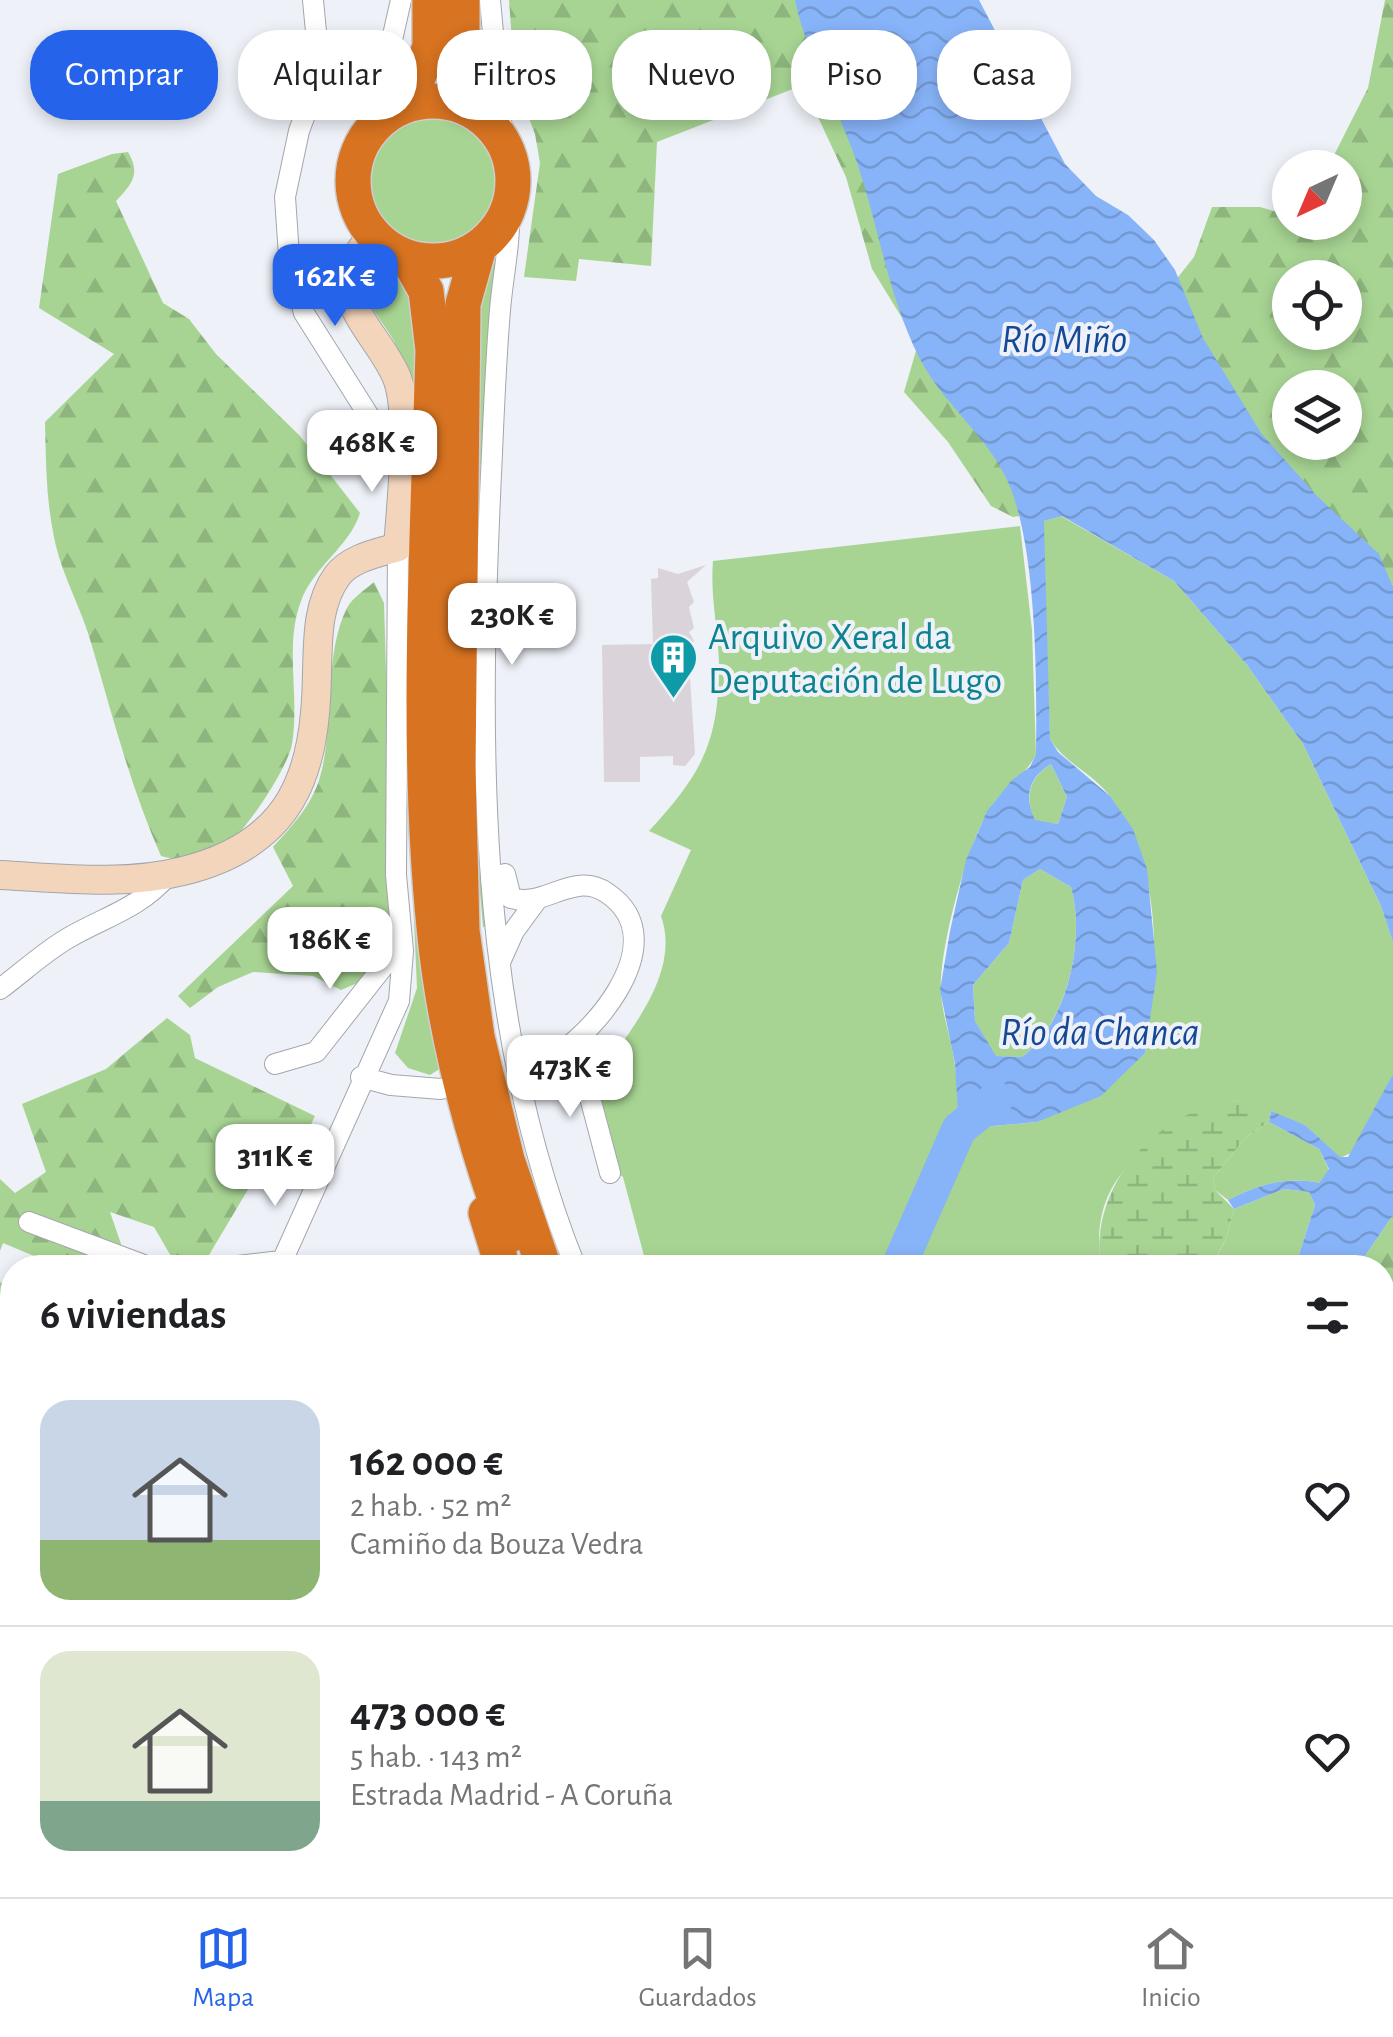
<!DOCTYPE html>
<html lang="es">
<head>
<meta charset="utf-8">
<style>
  :root { --surface:#fff; --page:#f2f2f2; --text:#202124; --muted:#757577; --line:#e0e0e0; --accent:#2563eb }
  body { margin:0; font-family:"Alegreya Sans",sans-serif; background:var(--page); color:var(--text); height:100vh; display:flex; flex-direction:column; font-size:38px; white-space:nowrap }
  * { box-sizing:border-box; margin:0 }
  p { font-size:32px; color:var(--muted) }
  .icon { flex:none; width:55px; height:55px; fill:none; stroke:currentColor; stroke-width:2; stroke-linecap:round; stroke-linejoin:round }
  .map { position:relative; flex:1; overflow:hidden }
  .sheet { position:absolute; left:0px; top:1255px; width:1395px; height:642px; display:flex; flex-direction:column; background:var(--surface); border-radius:40px 40px 0 0; box-shadow:0 5px 15px #0003 }
  .sheet>* { flex:none }
  .top-card { position:absolute; left:30px; top:30px; width:1335px; height:90px; display:flex; gap:20px }
  .needle { width:65px; rotate:224deg }
  .fabs { position:absolute; left:1272px; top:150px; display:grid; gap:20px }
  .fabs a { display:grid; place-items:center; width:90px; height:90px; border-radius:50%; background:var(--surface); box-shadow:0 5px 15px #0003; font-size:50px }
  .price { position:absolute; translate:-50% -85px; padding:0 22px; border-radius:20px; background:#fff; color:#222; font-size:32px; line-height:65px; filter:drop-shadow(0 2px 5px #0008) }
  .price::after { content:''; position:absolute; left:50%; top:60px; width:30px; height:22px; margin-left:-15px; background:inherit; clip-path:polygon(0 0,100% 0,50% 100%) }
  .price.on { background:var(--accent); color:#fff }
  ul { padding:0; list-style:none }
  li { display:flex; align-items:center; gap:30px; height:250px; padding:0 40px }
  li+li { border-top:2px solid var(--line) }
  li span { display:grid; place-items:center; flex:none; width:280px; height:200px; border-radius:30px; color:#555 }
  li>.icon { margin-inline-start:auto }
  span .icon { width:120px; height:120px; fill:#fffc; stroke-width:1 }
  li b { font-size:42px }
  h2 { display:flex; justify-content:space-between; align-items:center; height:120px; padding:0 40px; font-size:42px }
  .pill { padding:0 35px; border-radius:40px; background:var(--surface); box-shadow:0 5px 15px #0003; font-size:35px; line-height:90px }
  .pill.on { background:var(--accent); color:#fff }
  .tabs { display:flex; justify-content:space-around; align-items:center; height:140px; border-top:2px solid var(--line); background:var(--surface); font-size:28px; color:var(--muted) }
  .tabs a { display:grid; justify-items:center; gap:5px }
  .tabs .on { color:var(--accent) }
  .map>svg:first-child { display:block }
</style>
</head>
<body>
<div class="map">
<svg width="1393" height="1897" viewBox="0 0 1393 1897">
  <defs>
    <pattern id="forest-firs" width="22" height="20" patternUnits="userSpaceOnUse" patternTransform="scale(2.5)"><rect width="22" height="20" fill="#a7d493"/><path d="M5 1l3.5 6h-7zM16 11l3.5 6h-7z" fill="#8eb57e"/></pattern>
    <pattern id="wetland-marsh" width="20" height="14" patternUnits="userSpaceOnUse" patternTransform="scale(2.5)"><rect width="20" height="14" fill="#a7d493"/><path d="M1 5h8M5 5V1M11 12h8M15 12V8" fill="none" stroke="#8eb57e"/></pattern>
    <pattern id="water-waves" width="16" height="10" patternUnits="userSpaceOnUse" patternTransform="scale(2.5)"><rect width="16" height="10" fill="#87b3f8"/><path d="M0 5q4-4 8 0t8 0" fill="none" stroke="#7399d3"/></pattern>
  </defs>
  <rect width="100%" height="100%" fill="#eef1f8"/>
  <path fill="#a7d493" d="M366 180a67 67 0 1 1 134 0a67 67 0 1 1-134 0Z
    M382,259L408,279L419,377L410,379C404,366 400,353 394,341C377,312 354,296 370,262Z
    M495,260L488,926L483,927L474,824L479,298Z
    M1061,516L1174,581L1247,665L1303,744L1381,906L1393,942V1074L1355,1151L1340,1158L1305,1125L1235,1100C1161,1137 1086,1166 1101,1267H647L623,1177L616,1172L594,1082C626,1035 682,975 661,916L691,850L649,831C702,773 719,743 719,663C718,628 710,595 713,561L1020,526L1032,630L1036,754C1026,777 999,790 987,813C966,850 939,950 941,992C942,1014 951,1038 954,1060C958,1082 958,1106 960,1129L1037,1122L1145,1053C1158,967 1165,873 1111,798C1095,774 1065,764 1050,739L1042,528L1044,521Z
    M416,604L441,1068L430,1075L408,1068L395,1053L417,988L407,765V606Z
    M1051,764L1067,797L1058,824L1035,821C1024,797 1029,778 1051,764Z
    M1040,869L1071,887C1086,940 1067,1023 1022,1057L995,1056L975,1021L973,985L1009,943L1023,880Z
    M1269,1122L1319,1149L1329,1170L1319,1183C1286,1176 1257,1185 1228,1200L1215,1190L1213,1178L1246,1137Z
    M1284,1189L1309,1192L1315,1205L1295,1267L1211,1268L1226,1239L1234,1209Z
    M1383,1686L1393,1698V1897H1215L1212,1885H1382Z
    M458,1885H715L719,1897H454Z
    M745,1885H979L997,1897H749Z
    M1040,1885L1097,1893L1132,1885H1172L1176,1897H1057Z"/>
  <path fill="url(#forest-firs)" fill-rule="evenodd" d="M509,0H802L1035,514L1013,517L991,506L948,442L904,392L918,344L872,269L846,177L803,85L657,142L651,266L579,259L576,281L524,277L540,163L535,134L515,82Z
    M1385,0H1393V629L1163,296L1194,257L1212,207H1260L1284,214L1290,208V222H1345V168L1328,167L1368,88ZM1290,278H1345V332H1290ZM1290,388H1345V442H1290Z
    M128,152C141,174 132,184 116,201L163,303L189,319L216,354L300,436L360,513C350,546 314,566 301,601C284,646 300,696 292,744C288,768 245,832 226,846C209,859 180,862 161,856C131,788 113,718 92,646C82,609 61,574 54,537C46,499 46,461 45,422L114,354L39,308L58,174L112,154Z
    M374,582L384,603L395,967L341,990L313,976L253,972L218,987L190,1008L178,996L293,886L273,847C292,826 312,805 320,777C335,725 323,655 347,608C352,598 365,590 374,582Z
    M167,1018L190,1035L195,1058L315,1116L302,1143L281,1134L209,1255L172,1258L154,1227L110,1212L129,1267H60L3,1243L0,1251V1179L15,1193L46,1172L22,1104L106,1069Z
    M1393,1215V1527L1382,1511V1268H1364L1365,1256Z
    M0,1282L12,1291V1367L0,1378Z
    M0,1561H12V1680L0,1677Z"/>
  <path fill="url(#wetland-marsh)" d="M1235,1100L1271,1111L1269,1122L1246,1137L1213,1178L1215,1190L1234,1209L1226,1239L1211,1267L1101,1268C1088,1186 1156,1111 1235,1100Z"/>
  <path fill="url(#water-waves)" fill-rule="evenodd" d="M795,0H979L1065,164L1096,196L1128,215L1154,240L1175,270L1203,338L1261,433L1316,495L1379,554L1393,587V942L1381,906L1303,744L1247,665L1174,581L1062,516L1044,521L1050,739L1058,752L1110,796L1133,829L1147,869L1157,972L1145,1053L1101,1096L1037,1122L959,1129L955,1064L940,990L950,931L966,860L987,811L1012,780L1030,767L1036,754C1037,682 1037,547 1008,482C988,436 943,404 920,359C886,293 878,218 852,149C833,98 806,53 795,0ZM1051,764L1067,797L1058,824L1035,820C1024,797 1028,778 1051,764ZM1040,869L1071,887C1086,940 1067,1024 1022,1057L996,1056L975,1021L973,985L1009,943L1023,880Z
    M1393,1074V1215L1365,1256L1364,1267H1295L1315,1205L1309,1192L1284,1189L1234,1209L1228,1200C1257,1185 1286,1176 1319,1183L1329,1169L1319,1149L1269,1122L1271,1111L1305,1125L1340,1157H1348Z
    M1383,1511L1393,1527V1628L1383,1612Z"/>
  <g fill="none" stroke-linecap="round" stroke-linejoin="round">
    <path stroke="#87b3f8" stroke-width="35" d="M898,1268L959,1129L996,1099"/>
  </g>
  <path fill="#dad4da" d="M706,565L687,582L694,602L689,607L694,628L689,632L694,641L688,647L695,754L685,766L673,765V756L640,757V782H604L602,645L653,644L651,579L658,578V568L678,574Z"/>
  <g fill="none" stroke-linecap="round" stroke-linejoin="round">
    <defs>
      <path id="street" d="M313,0L320,74L299,131L285,197L289,256L304,313L381,435L401,445
        M490,0L503,142
        M372,128L401,0
        M509,205C511,241 503,274 500,310C496,358 494,406 492,453C479,724 472,1012 576,1268
        M491,880L505,874L511,898C545,909 573,870 607,893C680,942 586,1046 534,1069
        M501,960L514,931L536,901
        M0,989C23,972 45,951 70,937C107,916 140,908 169,874
        M567,1052L588,1090L610,1173
        M275,1064L316,1052L401,944
        M361,1077L391,1085L441,1089
        M29,1222L152,1268
        M221,1268L281,1261
        M279,1268L399,1001L403,951L396,875L398,547
        M0,1703L12,1701"/>
      <path id="secondary" d="M0,875C60,878 124,886 183,871C292,844 316,775 317,672C318,639 317,604 337,576C350,558 378,553 398,547C401,506 411,414 397,378C385,348 355,321 349,290C346,269 360,249 373,235
        M0,1545L12,1544
        M730,1885L734,1897
        M440,1897L445,1885"/>
      <path id="highway" d="M462,0V51L472,111
        M353 181a80 80 0 1 1 160 0a80 80 0 1 1-160 0Z
        M407,105L430,47V0
        M479,247L463,304L458,768L462,931L477,1037L507,1160L544,1268
        M407,257L426,291L433,350C428,540 415,737 434,927C444,1032 472,1137 508,1236
        M486,1213L503,1268
        M1005,1885L1022,1897
        M1179,1885L1183,1897"/>
    </defs>
    <use href="#street" stroke="#a3a6ac" stroke-width="22"/>
    <use href="#secondary" stroke="#a3a6ac" stroke-width="30"/>
    <use href="#highway" stroke="#cececf" stroke-width="38"/>
    <use href="#street" stroke="#fff" stroke-width="20"/>
    <use href="#secondary" stroke="#f3d5bc" stroke-width="28"/>
    <use href="#highway" stroke="#d77321" stroke-width="35"/>
  </g>
  <defs>
    <symbol id="building-pin" viewBox="-11 -11 22 30"><path d="M0 17L-7.5 6A9.5 9.5 0 1 1 7.5 6Z" fill="#0f9aa8" stroke="#eef1f8"/><path d="M-4-6H4V6H1V3H-1V6H-4ZM-2.5-4.3h1.7v1.8h-1.7ZM.8-4.3h1.7v1.8H.8ZM-2.5-1h1.7V.8h-1.7ZM.8-1h1.7V.8H.8Z" fill="#fff"/></symbol>
  </defs>
  <g fill-rule="evenodd">
    <use href="#building-pin" x="646" y="630" width="55" height="75"/>
  </g>
  <g text-anchor="middle" stroke-width="8" stroke-linejoin="round" paint-order="stroke">
    <g font-size="38" fill="#0d838f" stroke="#eef1f8" text-anchor="start">
      <text x="708" y="649">Arquivo Xeral da<tspan x="708" dy="44">Deputación de Lugo</tspan></text>
    </g>
    <g font-size="40" font-style="italic" fill="#154897" stroke="#eef1f8">
      <text x="1064" y="352">Río Miño</text>
      <text x="1100" y="1045">Río da Chanca</text>
    </g>
  </g>
</svg>
<div class="fabs">
<a><svg class="needle" viewBox="-14 -14 28 28"><path d="M0-13l5 13h-10z" fill="#e53935"/><path d="M0 13l5-13h-10z" fill="#757577"/></svg></a>
<a><svg class="icon" aria-label="locate" viewBox="0 0 24 24"><circle cx="12" cy="12" r="6"/><path d="M12 2v4M12 18v4M2 12h4M18 12h4"/></svg></a>
<a><svg class="icon" aria-label="layers" viewBox="0 0 24 24"><path d="M12 4l9 5-9 5-9-5zM3 14l9 5 9-5"/></svg></a>
</div>
<b class="price on" style="left:335px;top:329px">162K €</b>
<b class="price" style="left:372px;top:495px">468K €</b>
<b class="price" style="left:512px;top:668px">230K €</b>
<b class="price" style="left:330px;top:992px">186K €</b>
<b class="price" style="left:570px;top:1120px">473K €</b>
<b class="price" style="left:275px;top:1209px">311K €</b>
<div class="top-card">
<a class="pill on">Comprar</a>
<a class="pill">Alquilar</a>
<a class="pill">Filtros</a>
<a class="pill">Nuevo</a>
<a class="pill">Piso</a>
<a class="pill">Casa</a>
</div>
<section class="sheet">
<h2>6 viviendas<svg class="icon" aria-label="filters" viewBox="0 0 24 24"><path d="M4 7h16M4 17h16"/><circle cx="9" cy="7" r="2"/><circle cx="15" cy="17" r="2"/></svg></h2>
<ul>
<li><span style="background:linear-gradient(#c9d6e8 70%,#8fb573 0)"><svg class="icon" aria-label="home" viewBox="0 0 24 24"><path d="M3 11l9-7 9 7M6 9v11h12V9"/></svg></span><div><b>162 000 €</b><p>2 hab. · 52 m²</p><p>Camiño da Bouza Vedra</p></div><svg class="icon" aria-label="heart" viewBox="0 0 24 24"><path d="M12 20l-8-8c-3-5 5-10 8-4 3-6 11-1 8 4z"/></svg></li>
<li><span style="background:linear-gradient(#dfe7d0 75%,#7fa58c 0)"><svg class="icon" aria-label="home" viewBox="0 0 24 24"><path d="M3 11l9-7 9 7M6 9v11h12V9"/></svg></span><div><b>473 000 €</b><p>5 hab. · 143 m²</p><p>Estrada Madrid - A Coruña</p></div><svg class="icon" aria-label="heart" viewBox="0 0 24 24"><path d="M12 20l-8-8c-3-5 5-10 8-4 3-6 11-1 8 4z"/></svg></li>
</ul>
</section>
</div>
<nav class="tabs">
<a class="on"><svg class="icon" aria-label="map" viewBox="0 0 24 24"><path d="M3 6l6-2 6 2 6-2v14l-6 2-6-2-6 2zM9 4v14M15 6v14"/></svg>Mapa</a>
<a><svg class="icon" aria-label="saved" viewBox="0 0 24 24"><path d="M7 4h10v16l-5-4-5 4z"/></svg>Guardados</a>
<a><svg class="icon" aria-label="home" viewBox="0 0 24 24"><path d="M3 11l9-7 9 7M6 9v11h12V9"/></svg>Inicio</a>
</nav>
</body>
</html>
